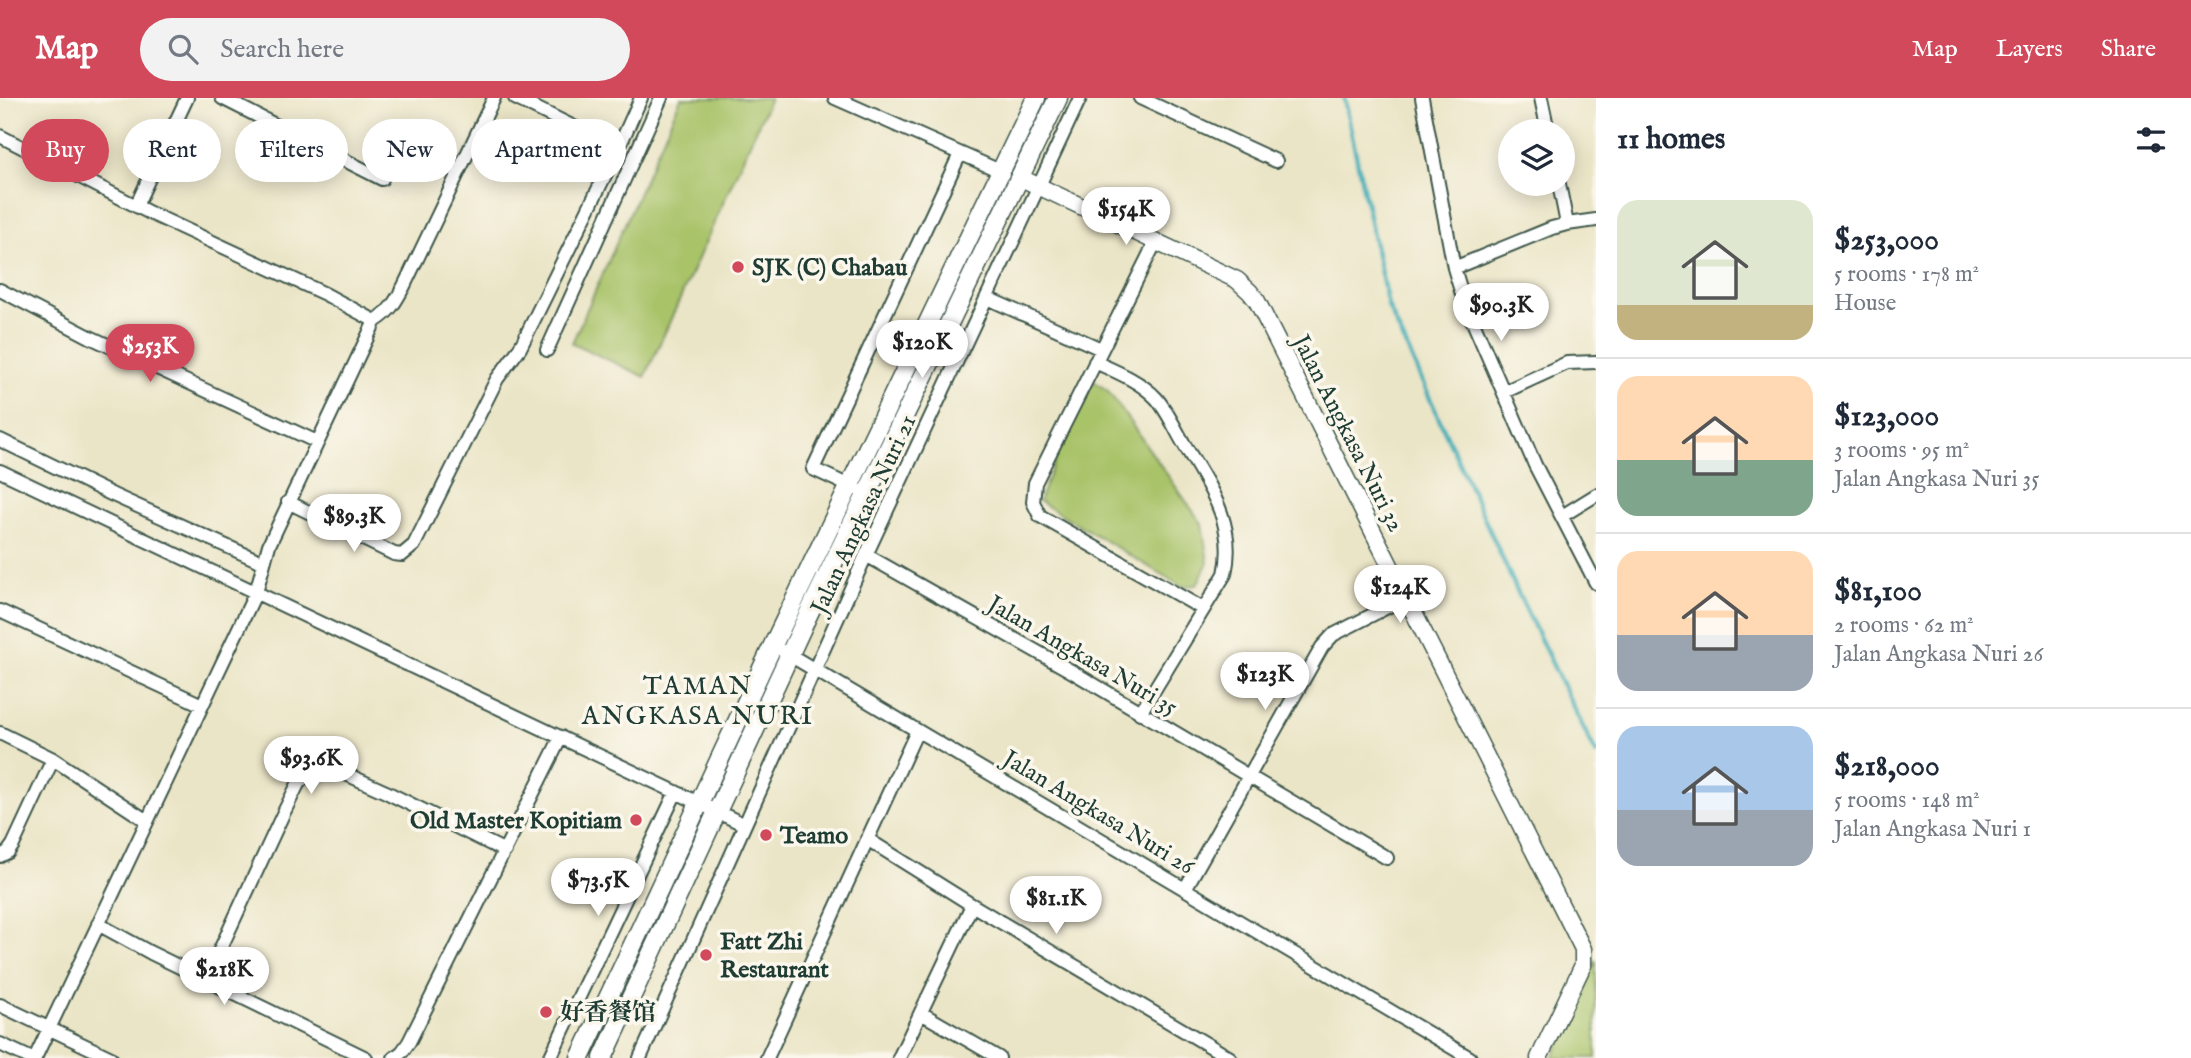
<!DOCTYPE html>
<html lang="en">
<head>
<meta charset="utf-8">
<style>
  :root { --surface:#fff; --page:#f2f2f3; --text:#1f2937; --muted:#747a83; --line:#e0e1e3; --accent:#d1495b }
  body { margin:0; font-family:"IM FELL English","Noto Serif SC",serif; background:var(--page); color:var(--text); height:100vh; display:flex; flex-direction:column; font-size:26px; white-space:nowrap }
  * { box-sizing:border-box; margin:0 }
  p { font-size:23px; color:var(--muted) }
  .icon { flex:none; width:38px; height:38px; fill:none; stroke:currentColor; stroke-width:2; stroke-linecap:round; stroke-linejoin:round }
  .map { position:relative; flex:1; overflow:hidden }
  .drawer { display:flex; flex-direction:column; background:var(--surface); width:595px }
  .drawer>* { flex:none }
  .banner { position:absolute; left:21px; top:21px; width:665px; height:63px; display:flex; gap:14px }
  .controls { position:absolute; left:1498px; top:21px; display:grid; gap:14px }
  .controls a { display:grid; place-items:center; width:77px; height:77px; border-radius:50%; background:var(--surface); box-shadow:0 4px 18px #0003; font-size:35px }
  .price { position:absolute; translate:-50% -60px; padding:0 16px; border-radius:24px; background:#fff; color:#222; font-size:23px; line-height:46px; filter:drop-shadow(0 2px 4px #0008) }
  .price::after { content:''; position:absolute; left:50%; top:42px; width:21px; height:16px; margin-left:-10px; background:inherit; clip-path:polygon(0 0,100% 0,50% 100%) }
  .price.active { background:var(--accent); color:#fff }
  ul { padding:0; list-style:none }
  li { display:flex; align-items:center; gap:21px; height:175px; padding:0 21px }
  li+li { border-top:2px solid var(--line) }
  li span { display:grid; place-items:center; flex:none; width:196px; height:140px; border-radius:21px; color:#555 }
  li>.icon { margin-inline-start:auto }
  span .icon { width:84px; height:84px; fill:#fffc; stroke-width:1 }
  li b { font-size:30px }
  h2 { display:flex; justify-content:space-between; align-items:center; height:84px; padding:0 21px; font-size:30px }
  .pill { padding:0 24px; border-radius:32px; background:var(--surface); box-shadow:0 4px 18px #0003; font-size:24px; line-height:63px }
  .pill.active { background:var(--accent); color:#fff }
  header { display:flex; align-items:center; gap:42px; box-sizing:border-box; height:98px; padding:0 35px; background:var(--accent); color:#fff }
  header strong { font-size:33px }
  nav { display:flex; gap:38px; margin-inline-start:auto; font-size:24px }
  .search { width:490px; height:63px; background:var(--page); display:flex; align-items:center; gap:18px; box-sizing:border-box; padding:0 24px; border-radius:38px; color:var(--muted); font-size:26px }
  main { display:flex; flex:1; min-height:0 }
  .map>svg:first-child { display:block }
</style>
</head>
<body>
<header>
<strong>Map</strong>
<div class="search"><svg class="icon" aria-label="search" viewBox="0 0 24 24"><circle cx="10" cy="10" r="6"/><path d="M15 15l6 6"/></svg>Search here</div>
<nav><a>Map</a><a>Layers</a><a>Share</a></nav>
</header>
<main>
<div class="map">
<svg width="1596" height="960" viewBox="0 0 1596 960">
  <rect width="100%" height="100%" fill="#fbf7ec"/>
  <filter id="ink" filterUnits="userSpaceOnUse"><feTurbulence type="fractalNoise" baseFrequency=".0143" numOctaves="2"/><feDisplacementMap in="SourceGraphic" scale="14" xChannelSelector="R" yChannelSelector="G"/><feConvolveMatrix kernelMatrix="1 2 1 2 8 2 1 2 1" color-interpolation-filters="sRGB"/></filter>
  <filter id="wash" filterUnits="userSpaceOnUse"><feTurbulence type="fractalNoise" baseFrequency=".00686" numOctaves="4" result="noise"/><feDisplacementMap in="SourceGraphic" scale="28" xChannelSelector="R" yChannelSelector="G"/><feGaussianBlur stdDeviation="1.57" result="paint"/><feColorMatrix in="noise" values="0 0 0 0 0 0 0 0 0 0 0 0 0 0 0 0 0 1.4 0 .05"/><feComposite in="paint" operator="in"/></filter>
  <g filter="url(#wash)">
    <rect width="100%" height="100%" fill="#ebe5c7"/>
    <path fill="#a9c369" stroke="#64804e" stroke-width="2" d="M681,0H770L645,279L572,245Z
      M1088,279L1108,293L1202,426L1208,464L1197,487L1181,488L1039,403Z
      M1596,862V960H1553Z"/>
    <g fill="none" stroke-linecap="round" stroke-linejoin="round">
      <path stroke="#3cadb7" stroke-width="4.5" d="M1344,0L1388,208L1519,497L1596,656"/>
    </g>
  </g>
  <g filter="url(#ink)">
    <g fill="none" stroke-linecap="round" stroke-linejoin="round">
      <defs>
        <path id="minor" d="M222,0L382,81
          M515,0L618,51
          M835,0L1000,73
          M1140,0L1276,63
          M1422,0L1454,170L1464,203L1535,367L1596,485
          M1541,0L1548,33
          M0,38L150,115L325,196L375,223
          M1559,86L1567,126
          M136,108L187,0
          M1156,143L1035,385L1033,404L1040,418L1203,511
          M1454,170L1552,130L1567,126L1596,122
          M0,192L90,239L317,344
          M987,200L1101,251
          M547,252L661,0
          M1095,264C1115,273 1140,283 1156,300C1167,312 1175,331 1184,346C1208,387 1237,425 1225,476L1140,615
          M1504,294L1567,265L1596,264
          M0,342L113,397L264,465
          M0,373L743,726
          M856,391L813,371L960,56
          M288,404L394,456L402,457L414,447L497,281L520,250L618,51L641,0
          M1562,418L1596,397
          M866,457L1071,573L1387,760
          M0,513L202,607
          M783,553L1470,960
          M0,635L53,661L147,723
          M867,741L972,807L1230,960
          M0,758L8,754L13,747L53,661
          M1185,791L1322,549L1333,537L1407,499
          M98,826L151,855L366,960
          M206,882L283,716L298,686L307,676L320,671L337,672L386,694L505,753
          M0,907L111,960
          M921,915L999,960
          M0,946L30,960
          M35,960L256,494L269,447L375,223C390,214 396,203 404,188L494,0
          M394,960L402,954L409,944L561,639
          M550,960L676,694
          M640,960L866,457L1080,0
          M767,960L917,633
          M899,960L972,807"/>
        <path id="tertiary" d="M1019,79L1237,182L1250,194L1257,203L1583,851V867L1539,960"/>
        <path id="secondary" d="M580,960L773,547L1036,0
          M603,960L807,519L1058,0"/>
      </defs>
      <use href="#minor" stroke="#3e564a" stroke-width="16"/>
      <use href="#tertiary" stroke="#3e564a" stroke-width="19"/>
      <use href="#secondary" stroke="#3e564a" stroke-width="21"/>
      <use href="#minor" stroke="#fff" stroke-width="12"/>
      <use href="#tertiary" stroke="#fff" stroke-width="16"/>
      <use href="#secondary" stroke="#fff" stroke-width="18"/>
    </g>
  </g>
  <g fill="#d1495b" stroke="#fbf7ec" stroke-width="2.5">
    <circle cx="738" cy="169" r="7"/>
    <circle cx="636" cy="722" r="7"/>
    <circle cx="766" cy="737" r="7"/>
    <circle cx="706" cy="857" r="7"/>
    <circle cx="546" cy="914" r="7"/>
  </g>
  <g text-anchor="middle" stroke-width="7" stroke-linejoin="round" paint-order="stroke">
    <g font-size="24" font-weight="bold" fill="#1f3d34" stroke="#fbf7ec" text-anchor="start">
      <text x="752" y="177">SJK (C) Chabau</text>
      <text x="622" y="730" text-anchor="end">Old Master Kopitiam</text>
      <text x="780" y="745">Teamo</text>
      <text x="720" y="851">Fatt Zhi<tspan x="720" dy="28">Restaurant</tspan></text>
      <text x="560" y="922">好香餐馆</text>
    </g>
    <g font-size="24" fill="#1f3d34" stroke="#fbf7ec">
      <text transform="translate(1349 335) rotate(63)" y="8">Jalan Angkasa Nuri 32</text>
      <text transform="translate(863 416) rotate(-65)" y="8">Jalan Angkasa Nuri 21</text>
      <text transform="translate(1083 557) rotate(30)" y="8">Jalan Angkasa Nuri 35</text>
      <text transform="translate(1099 714) rotate(31)" y="8">Jalan Angkasa Nuri 26</text>
    </g>
    <g font-size="26" letter-spacing="2" fill="#1f3d34" stroke="#fbf7ec">
      <text x="698" y="596">TAMAN<tspan x="698" dy="30">ANGKASA NURI</tspan></text>
    </g>
  </g>
</svg>
<div class="controls">
<a><svg class="icon" aria-label="layers" viewBox="0 0 24 24"><path d="M12 4l9 5-9 5-9-5zM3 14l9 5 9-5"/></svg></a>
</div>
<b class="price" style="left:1126px;top:149px">$154K</b>
<b class="price" style="left:1501px;top:245px">$90.3K</b>
<b class="price" style="left:922px;top:282px">$120K</b>
<b class="price active" style="left:150px;top:286px">$253K</b>
<b class="price" style="left:354px;top:456px">$89.3K</b>
<b class="price" style="left:1400px;top:527px">$124K</b>
<b class="price" style="left:1265px;top:614px">$123K</b>
<b class="price" style="left:311px;top:698px">$93.6K</b>
<b class="price" style="left:598px;top:820px">$73.5K</b>
<b class="price" style="left:1056px;top:838px">$81.1K</b>
<b class="price" style="left:224px;top:909px">$218K</b>
<div class="banner">
<a class="pill active">Buy</a>
<a class="pill">Rent</a>
<a class="pill">Filters</a>
<a class="pill">New</a>
<a class="pill">Apartment</a>
</div>
</div>
<section class="drawer">
<h2>11 homes<svg class="icon" aria-label="filters" viewBox="0 0 24 24"><path d="M4 7h16M4 17h16"/><circle cx="9" cy="7" r="2"/><circle cx="15" cy="17" r="2"/></svg></h2>
<ul>
<li><span style="background:linear-gradient(#dfe7d0 75%,#c2b280 0)"><svg class="icon" aria-label="home" viewBox="0 0 24 24"><path d="M3 11l9-7 9 7M6 9v11h12V9"/></svg></span><div><b>$253,000</b><p>5 rooms · 178 m²</p><p>House</p></div></li>
<li><span style="background:linear-gradient(#ffd9b3 60%,#7fa58c 0)"><svg class="icon" aria-label="home" viewBox="0 0 24 24"><path d="M3 11l9-7 9 7M6 9v11h12V9"/></svg></span><div><b>$123,000</b><p>3 rooms · 95 m²</p><p>Jalan Angkasa Nuri 35</p></div></li>
<li><span style="background:linear-gradient(#ffd9b3 60%,#9aa5b1 0)"><svg class="icon" aria-label="home" viewBox="0 0 24 24"><path d="M3 11l9-7 9 7M6 9v11h12V9"/></svg></span><div><b>$81,100</b><p>2 rooms · 62 m²</p><p>Jalan Angkasa Nuri 26</p></div></li>
<li><span style="background:linear-gradient(#a9c7e8 60%,#9aa5b1 0)"><svg class="icon" aria-label="home" viewBox="0 0 24 24"><path d="M3 11l9-7 9 7M6 9v11h12V9"/></svg></span><div><b>$218,000</b><p>5 rooms · 148 m²</p><p>Jalan Angkasa Nuri 1</p></div></li>
</ul>
</section>
</main>
</body>
</html>
